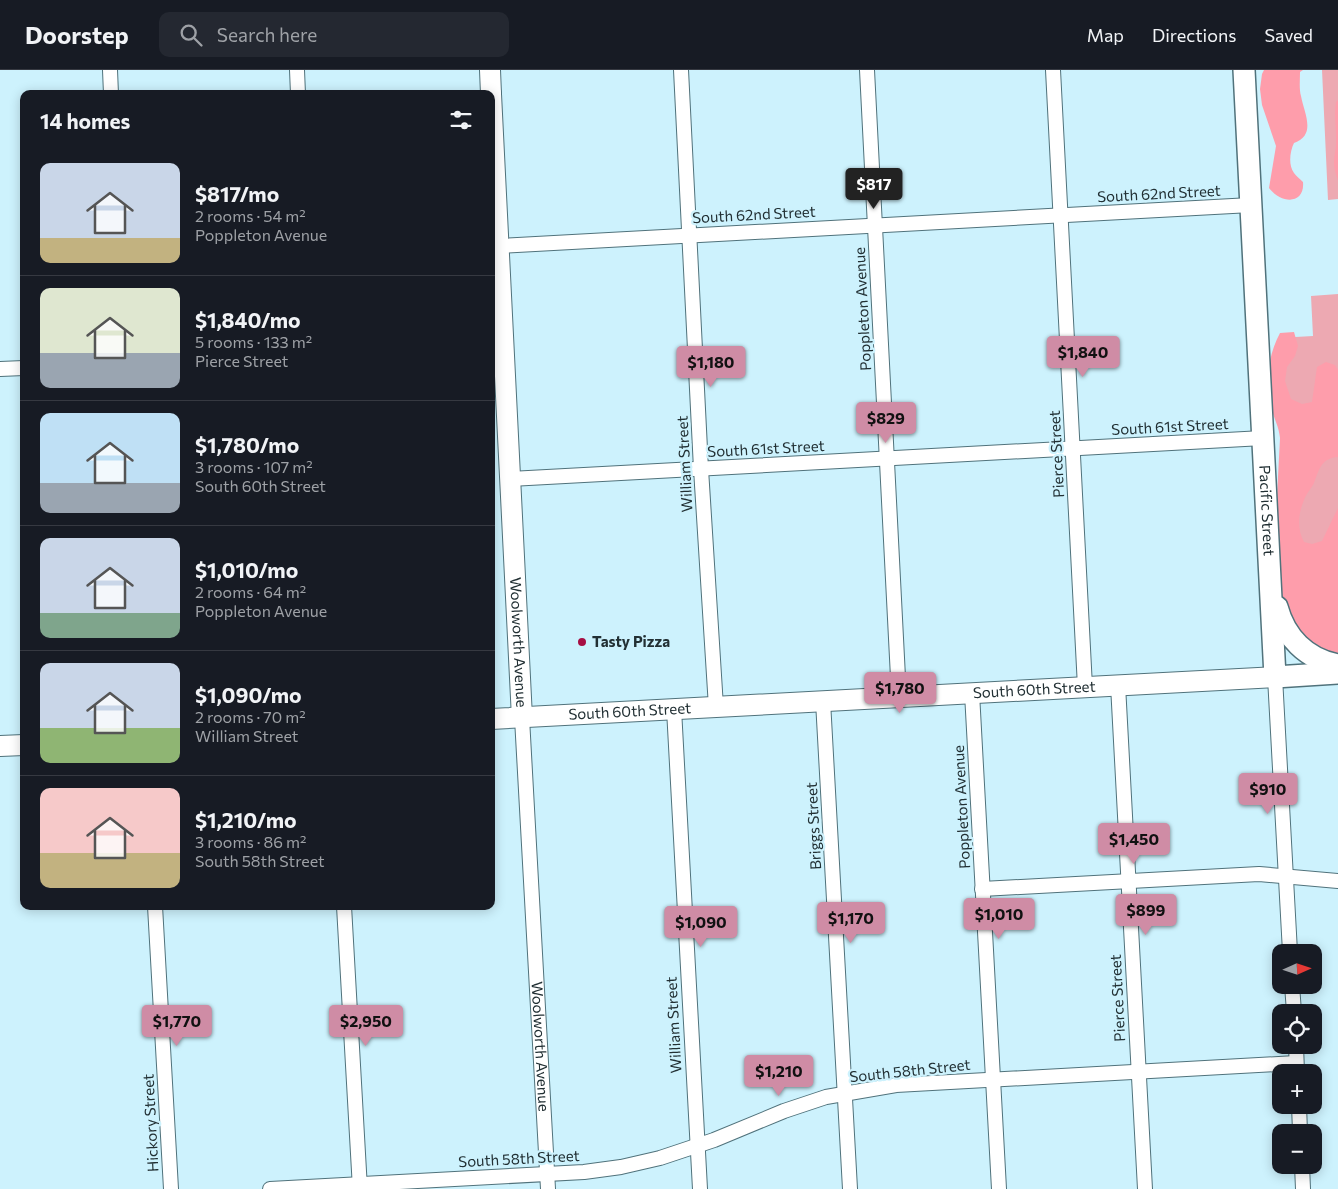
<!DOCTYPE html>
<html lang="en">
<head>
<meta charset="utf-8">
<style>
  :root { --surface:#171b24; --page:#242831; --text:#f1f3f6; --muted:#9ea1a6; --line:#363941; --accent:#cf8ca5 }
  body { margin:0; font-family:Commissioner,sans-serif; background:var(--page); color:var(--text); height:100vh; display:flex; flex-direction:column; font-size:19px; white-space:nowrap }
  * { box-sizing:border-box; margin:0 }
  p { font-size:16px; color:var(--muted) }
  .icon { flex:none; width:28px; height:28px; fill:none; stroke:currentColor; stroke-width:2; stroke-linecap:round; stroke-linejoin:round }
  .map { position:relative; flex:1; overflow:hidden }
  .side { position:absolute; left:20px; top:20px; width:475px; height:820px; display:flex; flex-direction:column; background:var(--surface); border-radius:10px; box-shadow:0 2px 12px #0003 }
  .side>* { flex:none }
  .needle { width:32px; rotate:87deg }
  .tools { position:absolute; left:1272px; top:874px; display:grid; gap:10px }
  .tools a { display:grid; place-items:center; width:50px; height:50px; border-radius:10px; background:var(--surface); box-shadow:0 2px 12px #0003; font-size:25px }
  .price { position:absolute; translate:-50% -42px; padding:0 11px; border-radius:5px; background:var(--accent); color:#111; font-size:16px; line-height:32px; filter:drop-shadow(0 1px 2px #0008) }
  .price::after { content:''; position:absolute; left:50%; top:30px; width:15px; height:11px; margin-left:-8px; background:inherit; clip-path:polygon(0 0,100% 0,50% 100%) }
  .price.selected { background:#222; color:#fff }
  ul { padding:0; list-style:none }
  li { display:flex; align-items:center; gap:15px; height:125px; padding:0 20px }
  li+li { border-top:1px solid var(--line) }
  li span { display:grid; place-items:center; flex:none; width:140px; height:100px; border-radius:10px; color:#555 }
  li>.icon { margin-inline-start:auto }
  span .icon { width:60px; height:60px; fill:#fffc; stroke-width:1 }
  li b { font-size:21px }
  h2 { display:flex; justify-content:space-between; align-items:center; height:60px; padding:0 20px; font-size:21px }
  header { display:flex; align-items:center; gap:30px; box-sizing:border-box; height:70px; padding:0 25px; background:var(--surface); border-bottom:1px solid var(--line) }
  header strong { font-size:24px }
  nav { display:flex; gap:28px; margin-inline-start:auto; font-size:18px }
  .search { width:350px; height:45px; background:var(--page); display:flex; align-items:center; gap:12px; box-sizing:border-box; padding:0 18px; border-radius:10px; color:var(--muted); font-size:19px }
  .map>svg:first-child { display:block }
</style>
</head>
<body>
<header>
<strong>Doorstep</strong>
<div class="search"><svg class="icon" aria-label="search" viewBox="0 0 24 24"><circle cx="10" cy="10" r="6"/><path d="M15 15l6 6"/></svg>Search here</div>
<nav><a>Map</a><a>Directions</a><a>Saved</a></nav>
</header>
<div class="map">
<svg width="1338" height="1119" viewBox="0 0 1338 1119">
  <rect width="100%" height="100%" fill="#cdf2fd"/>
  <path fill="#eda9b2" d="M1322,0H1338V129L1328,130Z
    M1338,224V578L1303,563L1278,268L1313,266L1311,226Z"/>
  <path fill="#fe9dab" d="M1264,0H1303L1300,2C1300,10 1299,19 1301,26C1304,43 1317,65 1294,73C1290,81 1288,95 1294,103C1296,106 1300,109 1303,112C1305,135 1281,134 1269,118L1276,76L1262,35L1260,19L1262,4Z
    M1338,30V110C1330,91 1337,85 1336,67C1336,55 1334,44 1336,32Z
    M1294,262L1298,276L1295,286L1287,297L1285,311L1291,329L1302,334L1312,332L1317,297L1326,292L1335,295L1338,300V387C1321,388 1319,400 1314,413C1311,419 1306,424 1304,430C1298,444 1297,459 1304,472L1312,474L1322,471L1338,438V584H1322L1308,575L1282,536L1275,465L1280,368C1279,357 1274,348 1271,338C1265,313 1268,285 1280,263Z"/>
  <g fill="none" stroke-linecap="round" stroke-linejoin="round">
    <defs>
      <g id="street">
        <path d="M110,0L111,24"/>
        <path d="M297,0L298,24"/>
        <path d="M681,0L701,399L716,637"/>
        <path d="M867,0L899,627"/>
        <path d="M1053,0L1085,617"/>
        <path d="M499,176L1251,135"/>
        <path d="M0,299L24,298"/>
        <path d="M510,409L1263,368"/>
        <path d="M1275,607L1290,882"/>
        <path d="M1118,615L1145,1119"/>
        <path d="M972,623L999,1119"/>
        <path d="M823,631L850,1119"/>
        <path d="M674,639L700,1119"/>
        <path id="s1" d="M522,648L548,1119"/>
        <path d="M982,819L1259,804L1338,811"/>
        <path d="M155,836L171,1119"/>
        <path d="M344,836L360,1119"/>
        <path d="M1292,915L1294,942"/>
        <path d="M1296,975L1297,1002"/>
        <path d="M1299,1035L1300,1062"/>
        <path d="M1302,1095L1303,1119"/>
        <path d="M270,1119L584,1102L621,1097L660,1088L714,1070L784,1041L826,1027L896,1015L1296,993"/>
      </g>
      <g id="secondary">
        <path d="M490,0L491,24"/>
        <path id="s2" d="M491,24L522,648"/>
        <path id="s3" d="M491,649L1275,607"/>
        <path d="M0,676L24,675"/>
      </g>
      <g id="primary">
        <path id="s4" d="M1244,0L1275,607L1338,603"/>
        <path d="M1277,537C1285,567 1306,589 1338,595"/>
      </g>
    </defs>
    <use href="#street" stroke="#50727b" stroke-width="16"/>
    <use href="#secondary" stroke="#50727b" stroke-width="22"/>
    <use href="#primary" stroke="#50727b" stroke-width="24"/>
    <use href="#street" stroke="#fff" stroke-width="14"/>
    <use href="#secondary" stroke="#fff" stroke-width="20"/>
    <use href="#primary" stroke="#fff" stroke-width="21"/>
  </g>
  <circle fill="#a60f43" stroke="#cdf2fd" stroke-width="2" cx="582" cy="572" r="5"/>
  <g text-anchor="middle" stroke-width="4.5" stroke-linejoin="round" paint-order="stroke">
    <g font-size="15" fill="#223034" stroke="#cdf2fd">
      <text transform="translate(1159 124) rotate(-3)" y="5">South 62nd Street</text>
      <text transform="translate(754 145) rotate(-3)" y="5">South 62nd Street</text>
      <text transform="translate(863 239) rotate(-93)" y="5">Poppleton Avenue</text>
      <text transform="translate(1170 357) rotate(-3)" y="5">South 61st Street</text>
      <text transform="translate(766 379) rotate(-3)" y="5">South 61st Street</text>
      <text transform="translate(1057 384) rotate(-93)" y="5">Pierce Street</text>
      <text transform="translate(685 394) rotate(-93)" y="5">William Street</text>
      <text dy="5" stroke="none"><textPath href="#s4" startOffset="441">Pacific Street</textPath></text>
      <text dy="5" stroke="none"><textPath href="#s2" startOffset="549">Woolworth Avenue</textPath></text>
      <text dy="5" stroke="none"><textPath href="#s3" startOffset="544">South 60th Street</textPath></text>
      <text dy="5" stroke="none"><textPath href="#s3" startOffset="139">South 60th Street</textPath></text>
      <text transform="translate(962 737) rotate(-93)" y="5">Poppleton Avenue</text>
      <text transform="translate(814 756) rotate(-93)" y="5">Briggs Street</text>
      <text transform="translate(1118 928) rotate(-93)" y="5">Pierce Street</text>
      <text transform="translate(674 955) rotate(-93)" y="5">William Street</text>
      <text dy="5" stroke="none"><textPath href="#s1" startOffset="329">Woolworth Avenue</textPath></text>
      <text transform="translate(910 1001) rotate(-6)" y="5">South 58th Street</text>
      <text transform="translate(151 1053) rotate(-93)" y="5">Hickory Street</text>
      <text transform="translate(519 1089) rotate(-3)" y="5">South 58th Street</text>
    </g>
    <g font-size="15" font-weight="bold" fill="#223034" stroke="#cdf2fd" text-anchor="start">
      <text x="592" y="577">Tasty Pizza</text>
    </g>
  </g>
</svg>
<div class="tools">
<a><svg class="needle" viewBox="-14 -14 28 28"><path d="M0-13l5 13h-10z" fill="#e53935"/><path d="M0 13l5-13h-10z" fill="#9ea1a6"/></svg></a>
<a><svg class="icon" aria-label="locate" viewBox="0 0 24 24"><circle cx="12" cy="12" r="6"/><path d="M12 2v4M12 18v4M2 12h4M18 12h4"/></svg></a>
<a>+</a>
<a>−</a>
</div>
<b class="price selected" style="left:874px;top:140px">$817</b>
<b class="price" style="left:1083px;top:308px">$1,840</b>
<b class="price" style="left:711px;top:318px">$1,180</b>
<b class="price" style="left:886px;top:374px">$829</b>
<b class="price" style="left:900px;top:644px">$1,780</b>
<b class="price" style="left:1268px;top:745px">$910</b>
<b class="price" style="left:1134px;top:795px">$1,450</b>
<b class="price" style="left:1146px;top:866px">$899</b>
<b class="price" style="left:999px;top:870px">$1,010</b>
<b class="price" style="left:851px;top:874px">$1,170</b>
<b class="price" style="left:701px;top:878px">$1,090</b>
<b class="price" style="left:177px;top:977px">$1,770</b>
<b class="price" style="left:366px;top:977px">$2,950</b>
<b class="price" style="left:779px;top:1027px">$1,210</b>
<section class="side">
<h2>14 homes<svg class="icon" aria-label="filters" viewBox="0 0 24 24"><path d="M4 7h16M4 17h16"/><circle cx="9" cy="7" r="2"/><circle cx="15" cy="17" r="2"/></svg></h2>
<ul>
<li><span style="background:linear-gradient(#c9d6e8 75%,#c2b280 0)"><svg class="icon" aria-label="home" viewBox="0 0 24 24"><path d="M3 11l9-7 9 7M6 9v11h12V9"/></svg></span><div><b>$817/mo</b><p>2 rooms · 54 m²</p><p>Poppleton Avenue</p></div></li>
<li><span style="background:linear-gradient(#dfe7d0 65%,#9aa5b1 0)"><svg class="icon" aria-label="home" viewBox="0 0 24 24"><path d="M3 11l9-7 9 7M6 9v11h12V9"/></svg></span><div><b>$1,840/mo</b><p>5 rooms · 133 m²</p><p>Pierce Street</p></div></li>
<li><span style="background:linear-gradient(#bfe0f5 70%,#9aa5b1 0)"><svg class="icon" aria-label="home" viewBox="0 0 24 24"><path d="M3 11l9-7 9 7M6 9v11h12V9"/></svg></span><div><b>$1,780/mo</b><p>3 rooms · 107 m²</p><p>South 60th Street</p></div></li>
<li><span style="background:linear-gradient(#c9d6e8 75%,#7fa58c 0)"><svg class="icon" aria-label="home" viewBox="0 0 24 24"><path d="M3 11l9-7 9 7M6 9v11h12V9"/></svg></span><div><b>$1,010/mo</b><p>2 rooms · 64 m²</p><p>Poppleton Avenue</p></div></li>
<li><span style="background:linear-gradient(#c9d6e8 65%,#8fb573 0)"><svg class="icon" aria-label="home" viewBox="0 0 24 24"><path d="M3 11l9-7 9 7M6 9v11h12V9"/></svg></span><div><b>$1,090/mo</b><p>2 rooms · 70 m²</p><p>William Street</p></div></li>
<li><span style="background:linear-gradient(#f6c9c9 65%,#c2b280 0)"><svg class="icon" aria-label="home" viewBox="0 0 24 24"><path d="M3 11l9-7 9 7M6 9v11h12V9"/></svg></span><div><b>$1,210/mo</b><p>3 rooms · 86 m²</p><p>South 58th Street</p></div></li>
</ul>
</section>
</div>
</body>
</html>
